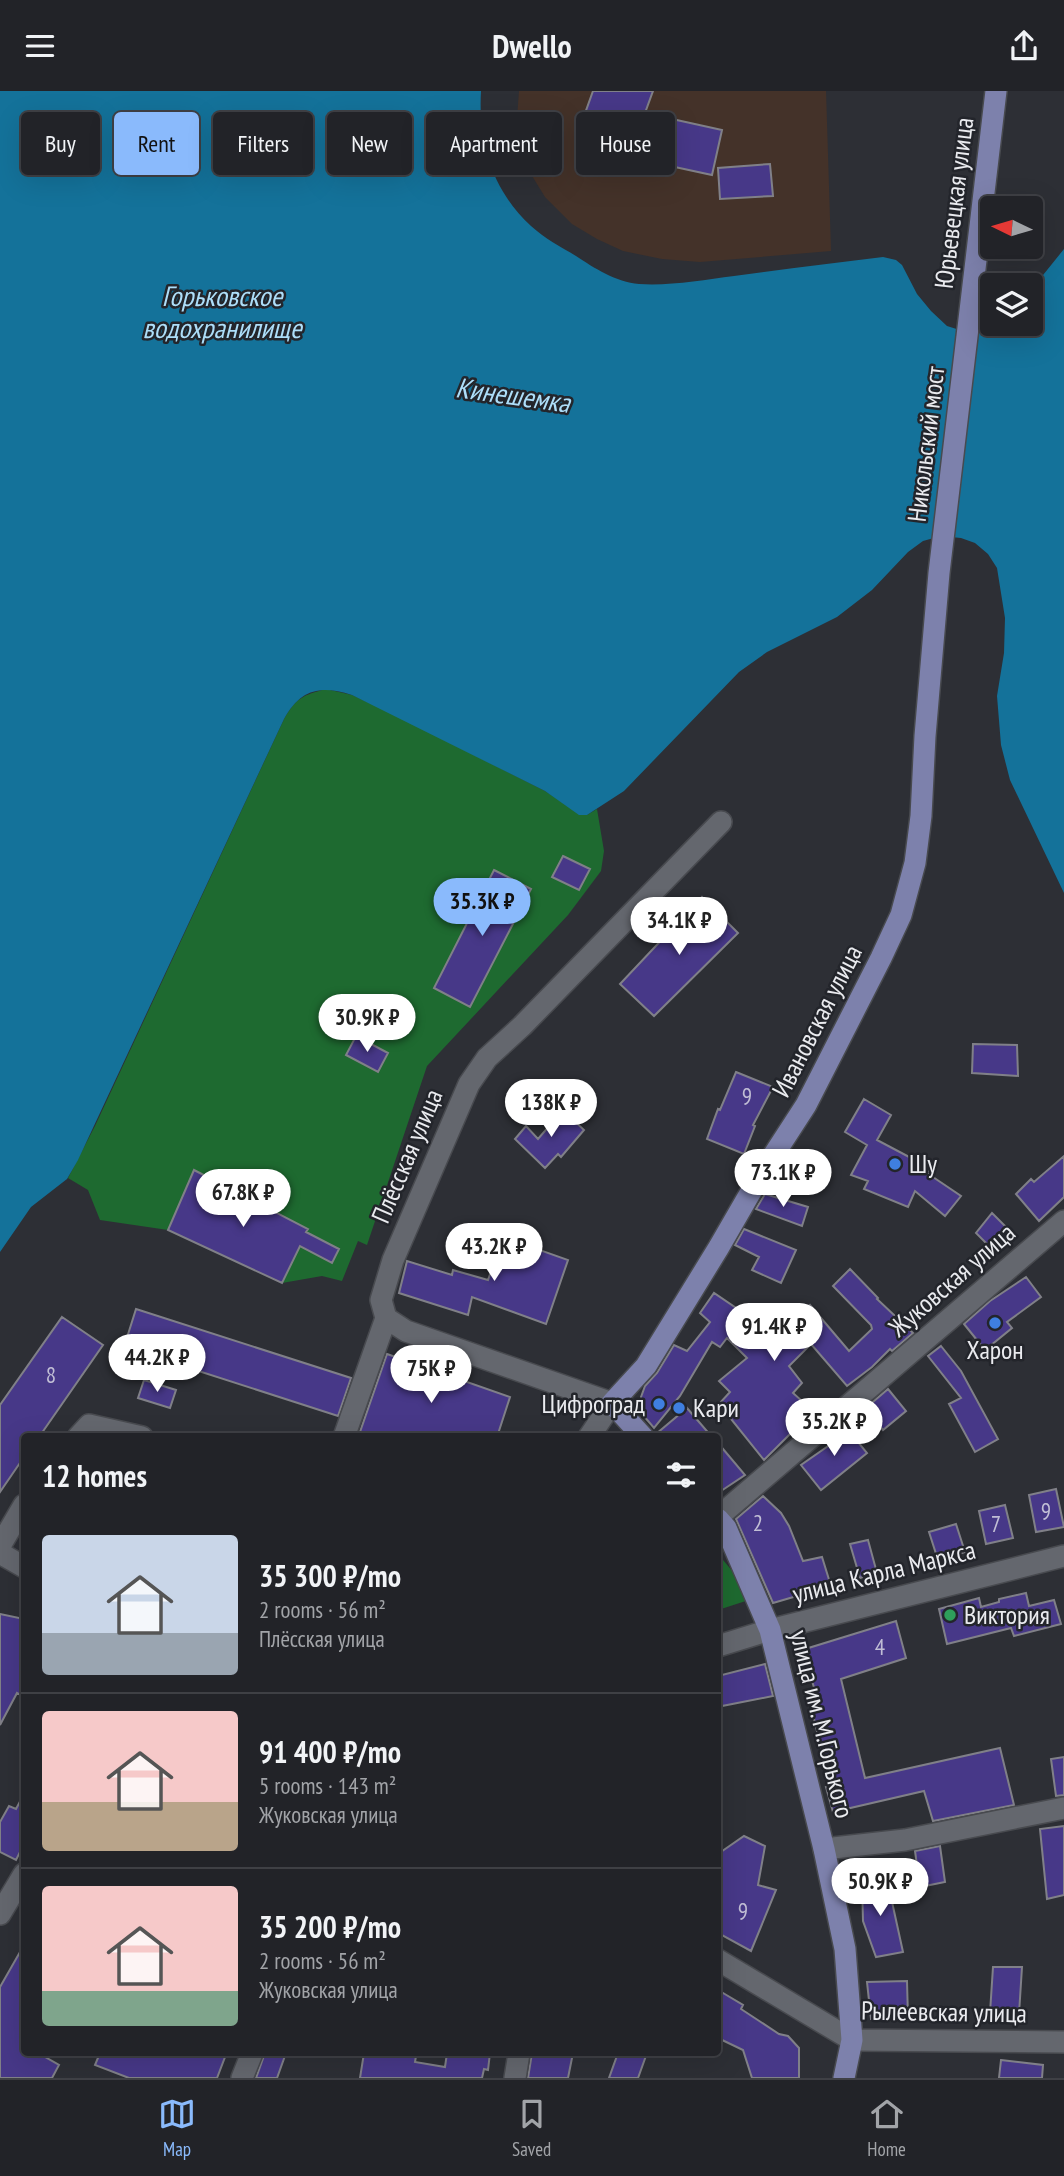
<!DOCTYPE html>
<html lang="en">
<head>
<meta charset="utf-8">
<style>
  :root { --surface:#222328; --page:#2e2f34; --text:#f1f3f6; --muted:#a2a4a8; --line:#3f4045; --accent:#8abafc }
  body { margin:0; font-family:"PT Sans Narrow",sans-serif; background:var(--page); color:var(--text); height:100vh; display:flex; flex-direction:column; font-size:26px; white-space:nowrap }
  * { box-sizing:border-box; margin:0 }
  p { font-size:23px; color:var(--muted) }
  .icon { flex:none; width:38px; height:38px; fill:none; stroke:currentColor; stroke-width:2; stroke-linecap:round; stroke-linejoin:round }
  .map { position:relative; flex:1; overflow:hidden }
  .side { position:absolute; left:21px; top:1342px; width:700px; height:623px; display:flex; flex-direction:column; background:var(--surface); border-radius:7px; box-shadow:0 7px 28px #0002,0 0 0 2px var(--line) }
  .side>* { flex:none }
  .banner { position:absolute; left:21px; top:21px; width:700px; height:63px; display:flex; gap:14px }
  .needle { width:46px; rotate:275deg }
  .tools { position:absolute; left:980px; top:105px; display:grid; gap:14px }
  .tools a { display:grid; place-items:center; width:63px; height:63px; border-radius:7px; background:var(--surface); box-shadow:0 7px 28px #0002,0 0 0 2px var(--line); font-size:35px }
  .price { position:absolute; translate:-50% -60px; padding:0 16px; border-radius:24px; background:#fff; color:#222; font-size:23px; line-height:46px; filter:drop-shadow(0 2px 4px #0008) }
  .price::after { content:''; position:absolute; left:50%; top:42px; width:21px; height:16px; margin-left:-10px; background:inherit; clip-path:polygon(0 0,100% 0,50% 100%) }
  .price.active { background:var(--accent); color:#111 }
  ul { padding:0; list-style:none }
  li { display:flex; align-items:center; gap:21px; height:175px; padding:0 21px }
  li+li { border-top:2px solid var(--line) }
  li span { display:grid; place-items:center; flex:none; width:196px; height:140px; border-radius:7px; color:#555 }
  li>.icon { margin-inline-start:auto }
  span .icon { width:84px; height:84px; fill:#fffc; stroke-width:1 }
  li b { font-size:30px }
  h2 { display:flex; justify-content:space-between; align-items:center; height:84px; padding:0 21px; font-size:30px }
  .chip { padding:0 24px; border-radius:7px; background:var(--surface); box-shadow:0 7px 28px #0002,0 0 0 2px var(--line); font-size:24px; line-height:63px }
  .chip.active { background:var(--accent); color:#111 }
  header { display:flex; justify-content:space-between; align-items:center; height:91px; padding:0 21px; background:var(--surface); font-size:32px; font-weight:800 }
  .menu { display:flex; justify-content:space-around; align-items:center; height:98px; border-top:2px solid var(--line); background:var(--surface); font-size:19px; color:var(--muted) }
  .menu a { display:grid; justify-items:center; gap:4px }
  .menu .active { color:var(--accent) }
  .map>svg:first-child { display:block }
</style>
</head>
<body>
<header><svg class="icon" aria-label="menu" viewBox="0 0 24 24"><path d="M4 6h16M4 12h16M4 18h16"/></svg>Dwello<svg class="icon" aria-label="share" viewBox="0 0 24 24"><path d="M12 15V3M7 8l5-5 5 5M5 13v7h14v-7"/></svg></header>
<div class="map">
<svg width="1064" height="1987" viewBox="0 0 1064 1987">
  <rect width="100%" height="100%" fill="#2d2f35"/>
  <path fill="#443229" d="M519,0H826L831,160L700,171L662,168L623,160L597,148L572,133L545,106L529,80L519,59L516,41Z"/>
  <path fill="#1e6a30" d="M326,598L352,604L391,622L545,700C560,709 571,720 587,724L597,718L604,760L601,780L568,824L427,975L367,1154L358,1150L342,1190L322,1185L282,1192L168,1139L100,1129L88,1099L68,1087L95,1035L284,628C296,607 303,604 326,598Z
    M718,1463L755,1507L718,1519Z"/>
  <path fill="#14729a" d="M0,0H481C478,52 492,99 531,135C544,147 561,156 576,165C594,177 616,191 639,193C670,195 703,189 734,185C784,178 833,172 883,166L896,169L902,174L917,203L931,220L947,235L966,241L986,239L998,233H1031V199L1064,158V802L1010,689L1001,654L997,605L1004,562L1005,527L997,477L988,463L975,452L961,447L941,445L923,450L908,461L872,499L837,526L767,561L739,581L624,700L587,724H579L545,700L352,604C320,594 301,598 284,628L78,1069L67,1088L31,1116L0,1161Z"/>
  <path fill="#473888" stroke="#808088" stroke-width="2" d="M593,0H653L645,22L722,39L712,84L647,70L651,52L583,28Z
    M770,73L773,105L720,108L718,77Z
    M563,765L590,778L579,799L552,786Z
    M494,779L531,798L470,916L434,897Z
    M702,806L738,842L654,925L620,893Z
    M356,945L388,962L378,981L346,964Z
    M973,953L1017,954L1018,985L972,982Z
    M736,981L773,996L753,1034L755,1035L744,1063L707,1048L718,1018L720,1019Z
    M864,1008L891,1024L877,1049L930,1077L927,1082L961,1105L945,1125L915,1100L908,1116L864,1098L868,1090L851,1084L867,1054L845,1041Z
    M563,1019L584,1039L561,1066L558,1063L545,1077L515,1048L526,1035L538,1048Z
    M1064,1065V1106L1039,1130L1016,1103L1031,1088L1034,1091Z
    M194,1079L308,1138L306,1141L339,1158L332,1172L300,1155L282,1192L168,1139Z
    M765,1103L808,1116L802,1135L756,1118Z
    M992,1122L1014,1144L996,1162L976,1142Z
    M744,1138L796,1159L781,1192L752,1179L759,1166L735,1154Z
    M503,1146L568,1169L546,1233L472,1206L468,1224L399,1202L407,1170L452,1184L453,1179L488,1189Z
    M850,1178L878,1207L877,1208L913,1242L892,1260L890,1258L872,1276L847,1295L811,1253L789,1275L802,1292L793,1302L813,1320L764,1369L719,1313L730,1301L719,1290L747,1267L727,1247L720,1256L712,1251L680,1305L654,1337L643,1324L641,1306L645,1295L657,1282L674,1254L687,1260L710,1231L700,1222L714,1202L773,1242L777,1238L780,1240L810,1214L849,1260L872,1238L871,1234L833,1195Z
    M1026,1186L1041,1206L1007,1231L1012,1237L985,1259L964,1233L990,1210Z
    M136,1218L351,1287L338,1325L124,1256Z
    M62,1226L103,1254L39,1346H24V1366L0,1401V1314Z
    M941,1255L961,1280L998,1348L975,1361L949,1313L961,1307L928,1265Z
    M387,1263L510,1306L497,1346H373L360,1341Z
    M144,1289L176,1299L170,1317L138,1307Z
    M888,1298L906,1320L883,1339L866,1317Z
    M687,1317L712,1346H656V1343Z
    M845,1335L867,1362L821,1399L801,1374L831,1353L828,1349Z
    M718,1352L745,1384L718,1402Z
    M1056,1398L1064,1436L1036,1441L1029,1404Z
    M763,1405L781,1422L789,1435L803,1470L822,1466L831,1495L773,1512L736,1428Z
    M1005,1414L1013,1447L986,1453L979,1420Z
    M956,1433L965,1461L938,1469L929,1441Z
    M868,1449L877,1482L860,1487L850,1453Z
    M1026,1502L1029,1515L1054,1509L1061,1533L1014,1545L1011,1537L947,1553L939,1518L979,1507L981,1516L999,1511V1508Z
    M0,1523L24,1528V1606L17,1602L0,1634Z
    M896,1530L906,1567L841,1588L865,1687L1000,1657L1014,1714L933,1730L924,1700L833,1721L826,1696L830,1695L811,1615L819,1612L802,1559Z
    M765,1573L773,1605L722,1615L718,1585Z
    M1064,1666V1704L1056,1705L1051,1668Z
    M24,1703V1753L16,1769L0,1761V1731L9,1715L16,1718Z
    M1064,1735V1804L1047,1808L1040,1738Z
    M744,1745L765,1755L758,1794L776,1799L751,1860L718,1842V1763Z
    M940,1755L945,1791L920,1796L915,1760Z
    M887,1788L903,1861L876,1866L863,1830L862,1791Z
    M24,1854V1962H38L59,1974L52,1987H0V1896Z
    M993,1876H1022L1019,1923L990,1922Z
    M907,1890L908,1927L871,1928L867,1891Z
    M718,1899L743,1914L741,1918L779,1943L788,1945L799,1957V1987H752L743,1959L718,1947Z
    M100,1962H214L225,1966L217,1987H129L95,1974Z
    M265,1962H286L277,1987H256Z
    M364,1962H393L416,1965L415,1971L445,1976L447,1962H490L488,1979L484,1978L482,1987H360Z
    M532,1962H573L568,1987H528Z
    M618,1962H647L638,1987H609Z
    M1001,1969L1043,1974L1042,1987H999Z"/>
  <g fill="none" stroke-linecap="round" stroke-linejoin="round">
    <defs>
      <path id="minor" d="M386,1227L381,1209L393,1169L469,993L487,967L522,935L721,731
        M386,1227L406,1240L612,1312L589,1346
        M78,1346L89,1334L142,1346
        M344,1346L386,1227
        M718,1426L1064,1130
        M0,1455L24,1414
        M0,1462L24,1476
        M718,1555L770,1539L1064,1465
        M824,1758L905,1749L1064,1717
        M0,1823L24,1783
        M718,1869L852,1949L1064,1951
        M242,1987L252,1962
        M515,1987L519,1962"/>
      <path id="major" d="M643,1346L612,1312L646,1275L719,1156L760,1085L806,1014L881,867L901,824L915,772L921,725L925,645L939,482L996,0
        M718,1428L726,1437L770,1539L824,1758L845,1858L852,1949L844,1987"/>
    </defs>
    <use href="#minor" stroke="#484a4f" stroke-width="24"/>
    <use href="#major" stroke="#484a4f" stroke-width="24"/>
    <use href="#minor" stroke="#64676e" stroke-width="21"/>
    <use href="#major" stroke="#7d81ac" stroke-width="21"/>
  </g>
  <g fill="#3f7fe0" stroke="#23252b" stroke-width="2.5">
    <circle cx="895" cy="1073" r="7"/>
    <circle cx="995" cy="1232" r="7"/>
    <circle cx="659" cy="1313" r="7"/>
    <circle cx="679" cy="1317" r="7"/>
  </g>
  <circle fill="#2e9e5b" stroke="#23252b" stroke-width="2.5" cx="950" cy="1524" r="7"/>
  <g text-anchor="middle" stroke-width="5" stroke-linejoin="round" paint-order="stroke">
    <g font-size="23" fill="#c1bed5">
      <text x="747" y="1013">9</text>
      <text x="51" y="1292">8</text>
      <text x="1046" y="1428">9</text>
      <text x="758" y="1440">2</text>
      <text x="996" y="1441">7</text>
      <text x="880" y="1564">4</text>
      <text x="743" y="1828">9</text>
    </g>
    <g font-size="26" fill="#eaebef" stroke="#23252b">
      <text transform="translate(954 112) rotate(-83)" y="9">Юрьевецкая улица</text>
      <text transform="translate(926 353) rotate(-83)" y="9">Никольский мост</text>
      <text transform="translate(817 930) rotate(-63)" y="9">Ивановская улица</text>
      <text transform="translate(407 1065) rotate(-67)" y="9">Плёсская улица</text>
      <text transform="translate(952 1189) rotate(-41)" y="9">Жуковская улица</text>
      <text transform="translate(884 1481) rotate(-14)" y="9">улица Карла Маркса</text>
      <text transform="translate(822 1633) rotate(76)" y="9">улица им. М.Горького</text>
      <text transform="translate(944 1921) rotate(1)" y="9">Рылеевская улица</text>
    </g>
    <g font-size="26" fill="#eaebef" stroke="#23252b" text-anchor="start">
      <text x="909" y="1082">Шу</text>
      <text x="995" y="1268" text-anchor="middle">Харон</text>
      <text x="645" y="1322" text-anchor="end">Цифроград</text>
      <text x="693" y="1326">Кари</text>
      <text x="964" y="1533">Виктория</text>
    </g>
    <g font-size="28" font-style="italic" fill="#addef9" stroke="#23252b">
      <text x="222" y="215">Горьковское<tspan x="222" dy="32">водохранилище</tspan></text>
      <text transform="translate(513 304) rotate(8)" y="10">Кинешемка</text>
    </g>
  </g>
</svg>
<div class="tools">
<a><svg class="needle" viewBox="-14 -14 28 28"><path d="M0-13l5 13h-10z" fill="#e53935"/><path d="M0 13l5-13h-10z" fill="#a2a4a8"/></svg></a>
<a><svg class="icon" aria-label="layers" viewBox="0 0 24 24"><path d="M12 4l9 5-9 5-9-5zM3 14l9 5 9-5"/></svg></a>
</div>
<b class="price active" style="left:482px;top:847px">35.3K ₽</b>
<b class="price" style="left:679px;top:866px">34.1K ₽</b>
<b class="price" style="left:367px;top:963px">30.9K ₽</b>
<b class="price" style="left:551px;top:1048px">138K ₽</b>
<b class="price" style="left:783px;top:1118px">73.1K ₽</b>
<b class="price" style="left:243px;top:1138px">67.8K ₽</b>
<b class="price" style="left:494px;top:1192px">43.2K ₽</b>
<b class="price" style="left:774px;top:1272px">91.4K ₽</b>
<b class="price" style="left:157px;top:1303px">44.2K ₽</b>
<b class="price" style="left:431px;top:1314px">75K ₽</b>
<b class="price" style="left:834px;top:1367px">35.2K ₽</b>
<b class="price" style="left:880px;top:1827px">50.9K ₽</b>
<div class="banner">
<a class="chip">Buy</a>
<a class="chip active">Rent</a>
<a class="chip">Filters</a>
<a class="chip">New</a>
<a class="chip">Apartment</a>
<a class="chip">House</a>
</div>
<section class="side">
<h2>12 homes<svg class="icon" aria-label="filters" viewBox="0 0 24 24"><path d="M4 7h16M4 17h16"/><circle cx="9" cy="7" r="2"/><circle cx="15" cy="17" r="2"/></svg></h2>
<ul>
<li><span style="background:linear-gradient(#c9d6e8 70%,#9aa5b1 0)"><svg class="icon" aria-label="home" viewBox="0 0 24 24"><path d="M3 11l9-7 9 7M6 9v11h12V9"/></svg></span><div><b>35 300 ₽/mo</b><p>2 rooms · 56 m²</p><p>Плёсская улица</p></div></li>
<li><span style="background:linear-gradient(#f6c9c9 65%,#b9a48a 0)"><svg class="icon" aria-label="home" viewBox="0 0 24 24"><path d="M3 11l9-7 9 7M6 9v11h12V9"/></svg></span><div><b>91 400 ₽/mo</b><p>5 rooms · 143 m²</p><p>Жуковская улица</p></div></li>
<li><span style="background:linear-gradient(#f6c9c9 75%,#7fa58c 0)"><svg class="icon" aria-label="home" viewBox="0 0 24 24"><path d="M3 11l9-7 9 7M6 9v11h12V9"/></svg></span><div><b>35 200 ₽/mo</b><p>2 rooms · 56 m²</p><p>Жуковская улица</p></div></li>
</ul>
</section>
</div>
<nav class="menu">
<a class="active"><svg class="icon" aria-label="map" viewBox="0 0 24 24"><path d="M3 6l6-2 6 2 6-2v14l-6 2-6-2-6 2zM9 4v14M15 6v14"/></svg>Map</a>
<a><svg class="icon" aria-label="saved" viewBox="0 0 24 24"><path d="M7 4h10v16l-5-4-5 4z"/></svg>Saved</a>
<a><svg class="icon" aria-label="home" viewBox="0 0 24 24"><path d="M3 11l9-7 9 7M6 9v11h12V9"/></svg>Home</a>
</nav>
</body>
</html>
